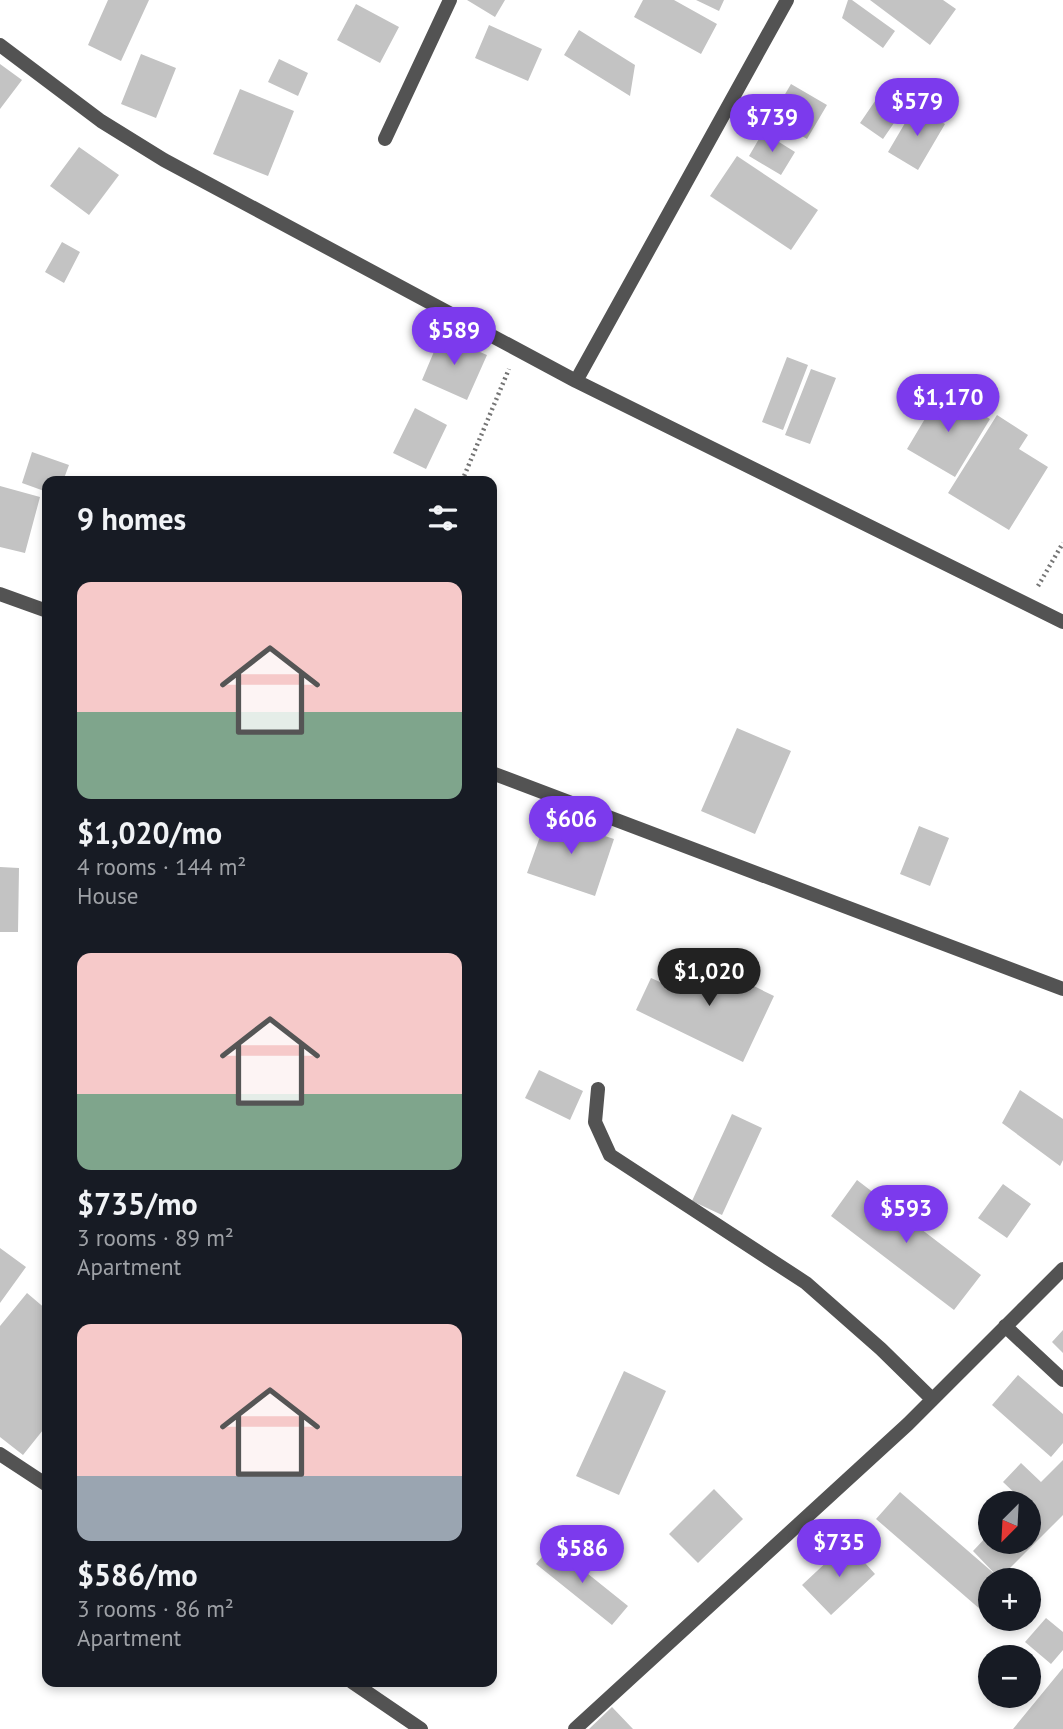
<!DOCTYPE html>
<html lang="en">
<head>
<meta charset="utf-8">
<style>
  :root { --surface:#171b24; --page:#242831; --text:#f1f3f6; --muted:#9ea1a6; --accent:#7c3aed }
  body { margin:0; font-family:"PT Sans",sans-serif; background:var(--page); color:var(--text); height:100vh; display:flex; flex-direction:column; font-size:26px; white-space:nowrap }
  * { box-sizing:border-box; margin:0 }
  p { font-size:23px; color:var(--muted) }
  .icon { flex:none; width:38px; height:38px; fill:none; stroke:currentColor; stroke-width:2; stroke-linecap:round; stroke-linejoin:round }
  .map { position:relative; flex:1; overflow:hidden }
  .drawer { position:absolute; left:42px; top:476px; width:455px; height:1211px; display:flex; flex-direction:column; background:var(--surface); border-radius:14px; box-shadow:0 4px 10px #0003 }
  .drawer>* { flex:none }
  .needle { width:46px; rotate:204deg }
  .controls { position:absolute; left:978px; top:1491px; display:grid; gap:14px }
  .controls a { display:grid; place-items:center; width:63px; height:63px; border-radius:50%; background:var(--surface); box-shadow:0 4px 10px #0003; font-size:35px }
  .price { position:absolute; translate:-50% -60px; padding:0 16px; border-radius:24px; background:var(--accent); color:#fff; font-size:23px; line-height:46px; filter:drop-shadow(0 2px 4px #0008) }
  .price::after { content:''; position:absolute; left:50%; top:42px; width:21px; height:16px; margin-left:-10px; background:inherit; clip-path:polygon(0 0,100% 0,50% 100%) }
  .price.on { background:#222; color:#fff }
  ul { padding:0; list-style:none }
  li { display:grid; align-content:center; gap:14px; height:371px; padding:0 35px }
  li span { display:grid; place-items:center; height:217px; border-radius:14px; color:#555 }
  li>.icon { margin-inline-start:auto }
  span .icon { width:126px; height:126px; fill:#fffc; stroke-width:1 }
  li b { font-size:30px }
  h2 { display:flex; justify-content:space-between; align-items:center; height:84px; padding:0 35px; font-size:30px }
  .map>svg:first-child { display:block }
</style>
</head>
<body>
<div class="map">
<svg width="1063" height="1729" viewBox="0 0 1063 1729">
  <rect width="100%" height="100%" fill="#fff"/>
  <path fill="#c3c3c3" d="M108,0H149L121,61L88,45Z
    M467,0H505L495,17Z
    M643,0H674L717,24L701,54L634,17Z
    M696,0H724L719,11Z
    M848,0H852L895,31L883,48L842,18Z
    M870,0H943L956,9L930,45Z
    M356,4L399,27L380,63L337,40Z
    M489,25L542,49L528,81L475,58Z
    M579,30L635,65L630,96L564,55Z
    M141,54L176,68L156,118L121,104Z
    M279,59L308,73L298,96L268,82Z
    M0,64L22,80L0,109Z
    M791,84L827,105L807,139L771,118Z
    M886,85L909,101L883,139L860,123Z
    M240,89L294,111L268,176L213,154Z
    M915,106L945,124L918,170L888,152Z
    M763,132L795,152L781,175L749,156Z
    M79,147L119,175L89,215L50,186Z
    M737,156L818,210L791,250L710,196Z
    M62,242L80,252L64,283L45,272Z
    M441,335L487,355L467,400L422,380Z
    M787,357L808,365L783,430L762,422Z
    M811,369L836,378L810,444L785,435Z
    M942,390L990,419L955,477L907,449Z
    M415,408L447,425L426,469L393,453Z
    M997,415L1028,435L1019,449L1048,467L1009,530L948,493Z
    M32,452L69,465L63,481H47V492L22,483Z
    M0,486L40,497L25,553L0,547Z
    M737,728L791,751L755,834L701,811Z
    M547,817L614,839L595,896L527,873Z
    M919,826L949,838L930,886L900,874Z
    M0,867L19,868L18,932H0Z
    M692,956L774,996L743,1062L636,1010L651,978L676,989Z
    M539,1070L583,1091L570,1120L525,1098Z
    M1020,1090L1063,1119V1160L1060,1166L1002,1123Z
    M732,1114L762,1128L722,1215L692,1201Z
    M857,1180L981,1275L954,1310L831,1216Z
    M1003,1184L1031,1204L1007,1238L978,1218Z
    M0,1248L26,1267L0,1303Z
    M27,1293L47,1310V1425L23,1455L0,1437V1326Z
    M1063,1330V1353L1052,1342Z
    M624,1371L666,1391L619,1495L576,1476Z
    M1018,1375L1063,1414V1443L1051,1457L992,1405Z
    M1063,1460V1515L1000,1578L1002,1580H990V1600L981,1610L876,1519L900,1492L997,1576L973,1551L990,1533V1542H1029V1503H1021L1023,1501L1003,1482L1021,1463L1041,1482Z
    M714,1489L743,1519L698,1563L669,1534Z
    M847,1543L875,1574L831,1615L802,1585Z
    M552,1545L628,1606L612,1625L536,1564Z
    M1046,1618L1063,1632V1650L1051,1664L1025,1642Z
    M1063,1668V1729H1013Z
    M612,1707L633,1729H589Z"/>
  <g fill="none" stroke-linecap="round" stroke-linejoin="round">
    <path stroke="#757575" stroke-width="4.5" stroke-dasharray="2 3.5" stroke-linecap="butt" d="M462,481L509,369
      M1038,586L1063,543"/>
    <path stroke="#535353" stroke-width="14" d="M0,45L101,121L164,160L576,381L1063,622
      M385,139L450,0
      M576,381L787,0
      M0,594L47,611
      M492,773L1063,989
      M598,1089L595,1122L610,1155L806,1283L881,1349L932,1399
      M1005,1326L1063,1380
      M0,1454L47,1485
      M352,1682L421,1729
      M575,1729L908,1424L1063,1269"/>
  </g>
</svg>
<div class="controls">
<a><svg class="needle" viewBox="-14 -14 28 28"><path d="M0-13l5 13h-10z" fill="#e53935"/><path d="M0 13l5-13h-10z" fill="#9ea1a6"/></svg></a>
<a>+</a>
<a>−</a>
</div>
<b class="price" style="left:917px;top:138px">$579</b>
<b class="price" style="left:772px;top:154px">$739</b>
<b class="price" style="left:454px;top:367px">$589</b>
<b class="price" style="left:948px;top:434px">$1,170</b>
<b class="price" style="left:571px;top:856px">$606</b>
<b class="price on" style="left:709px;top:1008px">$1,020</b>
<b class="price" style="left:906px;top:1245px">$593</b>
<b class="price" style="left:839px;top:1579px">$735</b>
<b class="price" style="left:582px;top:1585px">$586</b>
<section class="drawer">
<h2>9 homes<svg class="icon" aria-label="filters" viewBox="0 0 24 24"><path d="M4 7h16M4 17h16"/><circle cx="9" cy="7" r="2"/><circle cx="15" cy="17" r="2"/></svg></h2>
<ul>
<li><span style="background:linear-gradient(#f6c9c9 60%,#7fa58c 0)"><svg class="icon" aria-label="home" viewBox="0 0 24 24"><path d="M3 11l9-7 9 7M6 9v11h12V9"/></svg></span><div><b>$1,020/mo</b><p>4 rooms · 144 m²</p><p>House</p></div></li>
<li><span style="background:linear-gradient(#f6c9c9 65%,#7fa58c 0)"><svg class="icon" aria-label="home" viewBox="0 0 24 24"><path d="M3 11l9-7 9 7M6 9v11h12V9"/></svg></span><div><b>$735/mo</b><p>3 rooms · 89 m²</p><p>Apartment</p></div></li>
<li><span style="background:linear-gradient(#f6c9c9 70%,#9aa5b1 0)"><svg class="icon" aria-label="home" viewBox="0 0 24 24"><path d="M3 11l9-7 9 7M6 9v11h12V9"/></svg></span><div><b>$586/mo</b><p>3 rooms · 86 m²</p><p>Apartment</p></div></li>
</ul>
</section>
</div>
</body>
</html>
